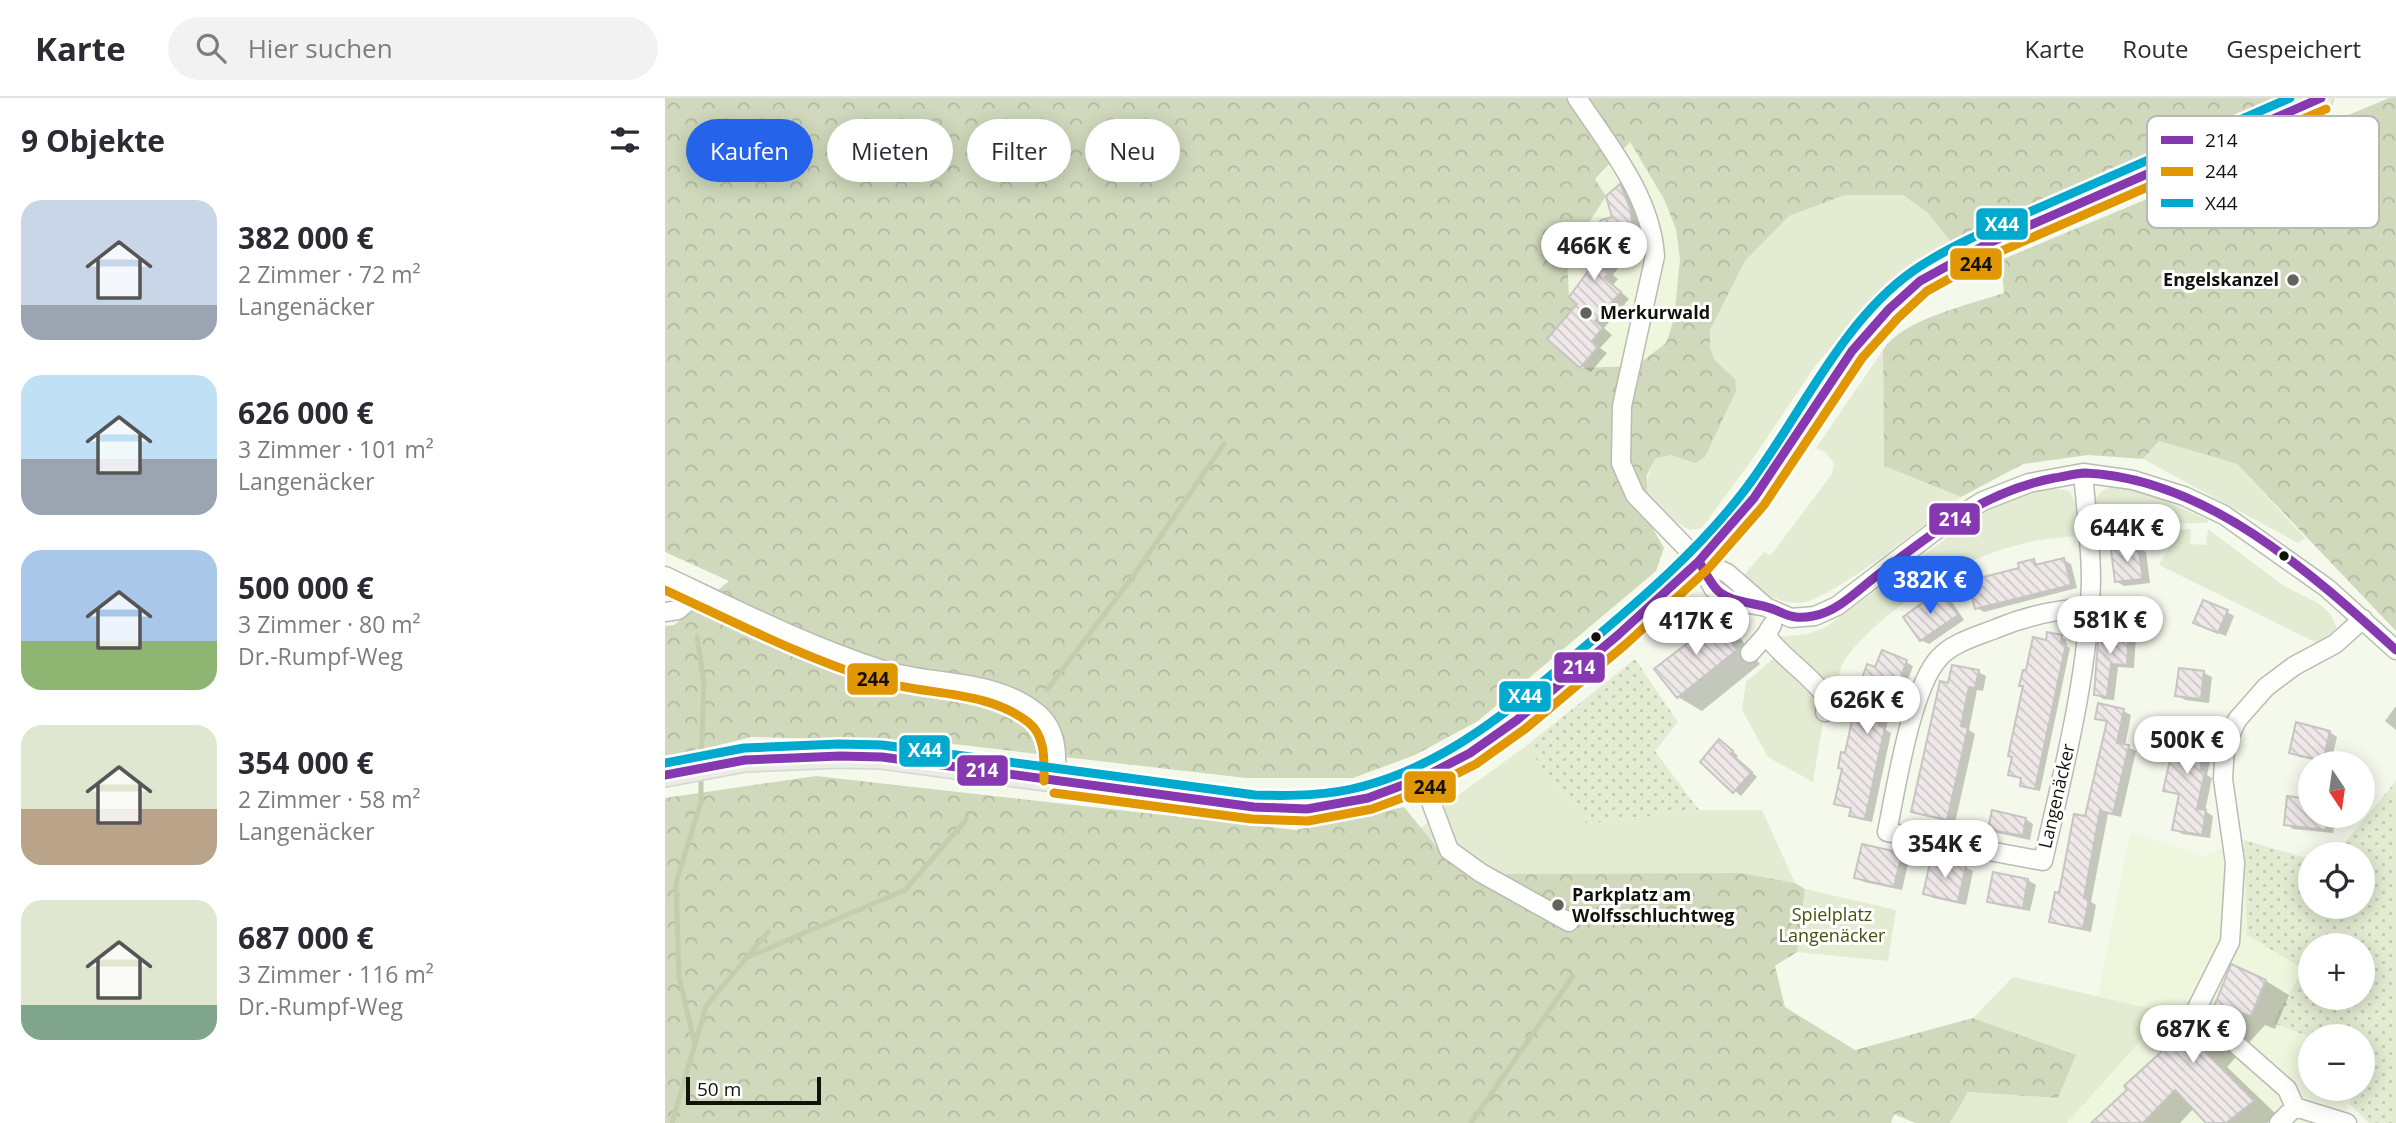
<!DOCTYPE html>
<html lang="de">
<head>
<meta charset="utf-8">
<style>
  :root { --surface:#fff; --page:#f2f2f3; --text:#2b2b33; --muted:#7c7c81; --line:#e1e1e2; --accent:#2563eb }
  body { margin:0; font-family:"Open Sans",sans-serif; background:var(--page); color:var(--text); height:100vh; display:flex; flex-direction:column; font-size:26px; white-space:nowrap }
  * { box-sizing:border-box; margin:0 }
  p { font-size:23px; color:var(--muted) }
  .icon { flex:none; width:38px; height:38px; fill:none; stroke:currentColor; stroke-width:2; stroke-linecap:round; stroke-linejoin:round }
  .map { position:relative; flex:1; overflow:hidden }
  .drawer { display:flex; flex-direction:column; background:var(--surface); width:665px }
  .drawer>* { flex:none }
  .hud { position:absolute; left:21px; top:21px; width:665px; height:63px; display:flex; gap:14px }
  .needle { width:46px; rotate:167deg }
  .buttons { position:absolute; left:1633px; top:653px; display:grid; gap:14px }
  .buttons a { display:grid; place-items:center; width:77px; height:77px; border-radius:50%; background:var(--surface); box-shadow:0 4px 18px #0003; font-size:35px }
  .scale { position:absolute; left:21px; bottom:18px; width:135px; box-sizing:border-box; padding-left:7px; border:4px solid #11130b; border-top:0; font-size:19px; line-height:24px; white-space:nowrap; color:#11130b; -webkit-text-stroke:5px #fff; paint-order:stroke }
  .price { position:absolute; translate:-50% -60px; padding:0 16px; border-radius:24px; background:#fff; color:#222; font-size:23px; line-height:46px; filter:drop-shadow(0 2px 4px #0008) }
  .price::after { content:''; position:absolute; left:50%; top:42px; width:21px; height:16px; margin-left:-10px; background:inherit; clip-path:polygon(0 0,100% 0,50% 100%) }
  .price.active { background:var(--accent); color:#fff }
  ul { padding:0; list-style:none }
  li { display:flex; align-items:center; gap:21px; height:175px; padding:0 21px }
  li span { display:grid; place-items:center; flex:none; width:196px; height:140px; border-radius:21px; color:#555 }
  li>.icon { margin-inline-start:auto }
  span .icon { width:84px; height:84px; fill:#fffc; stroke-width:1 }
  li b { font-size:30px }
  h2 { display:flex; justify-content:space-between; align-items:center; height:84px; padding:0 21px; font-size:30px }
  .tag { padding:0 24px; border-radius:32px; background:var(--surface); box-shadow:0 4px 18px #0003; font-size:24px; line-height:63px }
  .tag.active { background:var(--accent); color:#fff }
  header { display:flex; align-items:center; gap:42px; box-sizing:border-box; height:98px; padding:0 35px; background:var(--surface); border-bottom:2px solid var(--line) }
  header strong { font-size:33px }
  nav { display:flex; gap:38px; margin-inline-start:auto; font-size:24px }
  .search { width:490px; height:63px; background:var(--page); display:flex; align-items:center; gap:18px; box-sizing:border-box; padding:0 24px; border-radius:38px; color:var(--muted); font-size:26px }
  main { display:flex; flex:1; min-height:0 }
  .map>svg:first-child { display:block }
</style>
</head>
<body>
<header>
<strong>Karte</strong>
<div class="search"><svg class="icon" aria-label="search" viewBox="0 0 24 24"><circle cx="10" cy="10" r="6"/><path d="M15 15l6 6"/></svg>Hier suchen</div>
<nav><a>Karte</a><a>Route</a><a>Gespeichert</a></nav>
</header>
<main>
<section class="drawer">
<h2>9 Objekte<svg class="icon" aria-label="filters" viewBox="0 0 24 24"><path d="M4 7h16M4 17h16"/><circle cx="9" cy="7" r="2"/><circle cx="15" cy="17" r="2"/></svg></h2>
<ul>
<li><span style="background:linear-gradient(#c9d6e8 75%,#9aa5b1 0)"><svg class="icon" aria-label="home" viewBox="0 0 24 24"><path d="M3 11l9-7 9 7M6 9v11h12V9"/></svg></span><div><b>382 000 €</b><p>2 Zimmer · 72 m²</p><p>Langenäcker</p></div></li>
<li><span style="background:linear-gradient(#bfe0f5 60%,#9aa5b1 0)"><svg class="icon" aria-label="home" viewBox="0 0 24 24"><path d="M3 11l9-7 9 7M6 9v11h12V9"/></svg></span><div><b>626 000 €</b><p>3 Zimmer · 101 m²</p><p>Langenäcker</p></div></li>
<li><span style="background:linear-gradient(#a9c7e8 65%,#8fb573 0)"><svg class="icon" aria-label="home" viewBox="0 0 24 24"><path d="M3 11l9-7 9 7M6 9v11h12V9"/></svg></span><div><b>500 000 €</b><p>3 Zimmer · 80 m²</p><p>Dr.-Rumpf-Weg</p></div></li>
<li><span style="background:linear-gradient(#dfe7d0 60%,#b9a48a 0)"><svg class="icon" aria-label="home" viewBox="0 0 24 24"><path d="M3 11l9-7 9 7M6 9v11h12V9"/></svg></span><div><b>354 000 €</b><p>2 Zimmer · 58 m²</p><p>Langenäcker</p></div></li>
<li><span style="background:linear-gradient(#dfe7d0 75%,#7fa58c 0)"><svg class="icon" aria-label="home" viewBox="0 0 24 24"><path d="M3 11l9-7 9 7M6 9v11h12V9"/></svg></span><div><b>687 000 €</b><p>3 Zimmer · 116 m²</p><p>Dr.-Rumpf-Weg</p></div></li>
</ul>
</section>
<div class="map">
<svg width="1731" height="1025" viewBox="0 0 1731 1025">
  <defs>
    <pattern id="forest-crowns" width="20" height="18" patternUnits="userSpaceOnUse" patternTransform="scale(1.75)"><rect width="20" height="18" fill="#d0d9bc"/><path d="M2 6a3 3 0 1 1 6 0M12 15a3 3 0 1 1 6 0" fill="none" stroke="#b2b9a0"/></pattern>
    <pattern id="garden-dots" width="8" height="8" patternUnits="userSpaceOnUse" patternTransform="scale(1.75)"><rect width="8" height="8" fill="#e3ebd2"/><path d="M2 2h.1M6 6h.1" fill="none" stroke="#c2c9b3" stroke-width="1.8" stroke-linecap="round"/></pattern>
    <pattern id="building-back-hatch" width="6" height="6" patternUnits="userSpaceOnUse" patternTransform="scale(1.75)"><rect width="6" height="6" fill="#efe8e9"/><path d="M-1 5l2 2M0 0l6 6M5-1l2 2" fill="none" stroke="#ccc6c6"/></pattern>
  </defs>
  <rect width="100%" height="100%" fill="#f5f9ec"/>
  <path fill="#eff6de" d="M965,44L999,101L1011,131L1015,161L1009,221L1001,245L971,269L915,270L882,241L912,206L904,199L902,159L930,82Z
    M1465,734L1538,758L1579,742L1582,837L1638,871L1608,925L1645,939V990L1689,991L1678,1025H1402L1501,914L1433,898Z"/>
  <path fill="#e3ebd2" d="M1180,97H1238L1263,115L1286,144L1248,169L1204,205L1150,268L1091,356L1037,430L1025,432C992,412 969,403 990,361L1005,357L1030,365L1070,281L1050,262L1045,249V232L1080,163L1124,118Z
    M1218,252L1219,368L1296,399C1268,420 1163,505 1134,505C1115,505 1088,494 1079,477L1099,454L1106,457L1167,376L1169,365L1160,354L1151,350Z
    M1494,343L1572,366L1640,440L1633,445L1478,361Z
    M1446,389L1481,394L1543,422L1542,425L1429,427C1429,407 1425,397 1446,389Z
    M1387,390L1404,393L1411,405L1413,438C1336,442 1281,469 1222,518C1209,529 1187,549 1178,565C1174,574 1172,586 1170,596L1112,539L1143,536L1161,529L1306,422L1346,401Z
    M1526,431L1525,446L1541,447L1543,431L1619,488L1655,506L1666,517L1672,530L1654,546L1494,467L1505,448L1488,433Z
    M1109,560L1162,600L1148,684L1103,659L1077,612L1081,584Z
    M861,648L922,726L1034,712H1097L1130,785L1077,775L800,776L779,758L756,730L796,695Z
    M1140,791L1231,812L1223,863L1132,854Z
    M1348,879L1501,914L1402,1025H1285L1303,994L1392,1000L1411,958L1308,920Z"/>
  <path fill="url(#forest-crowns)" fill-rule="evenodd" d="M0,0H1634L1320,126L1286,144L1263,115L1238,97H1180L1124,118L1080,163L1045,232V249L1050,262L1070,281L1071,293L1040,359L1030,365L1005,357L990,361L982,377V392L987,407V429L999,450L991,473L813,623L750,657L688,680H581L270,644L86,639L0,661V528L9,527L64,483L0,454ZM965,44L999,101L1011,131L1015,161L1009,221L1001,245L971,268L915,270L882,241L912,206L904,199L902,159L941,98L930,81Z
    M1724,0H1731V533L1572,366L1494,343L1478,361L1423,357L1358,366L1296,399L1219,368L1218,252C1237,221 1304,207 1339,195L1336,162Z
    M151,678L631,732L739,709L779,758L800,776L1077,775L1130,785L1140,791L1132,854L1110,868L1120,909L1190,952L1308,920L1411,957L1393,1000L1303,994L1285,1025H1250L1229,1016L1226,1025H0V700Z"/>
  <path fill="url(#garden-dots)" fill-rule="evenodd" d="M970,561L1013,624L990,653L1034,712L922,726L861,648Z
    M1731,683V1025H1704L1684,1006L1689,991L1698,990V938L1645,939L1608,925L1638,871L1582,837L1579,742L1645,761V808H1698V756H1670ZM1645,847H1698V900H1645Z"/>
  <path fill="#0003" d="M955,88L964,93L974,117L977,138L948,177L953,181L948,187L964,201L939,230L947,237L935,250L942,255L926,274L916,268L928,170L920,152L949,120Z
    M1473,450L1481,454L1485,485L1459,488L1451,483Z
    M1399,462L1406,466L1412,490L1319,514L1312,510L1368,463L1375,467Z
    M1275,494L1283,498L1299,522L1264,546L1256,542Z
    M1562,514L1569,518L1561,538L1538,529Z
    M1045,518L1069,532L1095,566L1037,613L1013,599L1036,534Z
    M1436,531L1463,533L1471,537L1469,570L1453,569L1449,602L1438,601L1431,596Z
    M1396,539L1401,542L1400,547L1405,550L1375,693L1361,690L1357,687L1358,681L1345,676L1363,574L1382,544Z
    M1241,564L1248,568L1235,603L1227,601L1221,632L1226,635L1207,724L1193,721L1186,717L1187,711L1171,705L1181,657L1200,627L1207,594L1196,588L1211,571Z
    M1515,572L1539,575L1547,579L1544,605L1520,602L1512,597Z
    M1313,574L1321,578L1318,593L1312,592L1304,632L1310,636L1290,725L1256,717L1248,713L1284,587Z
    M1731,608V632L1720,623Z
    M1458,613L1466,617L1460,648L1471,653L1456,719L1443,716L1426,804L1431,807L1426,834L1394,827L1386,823L1421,720L1443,625L1432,620Z
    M1511,625L1544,632L1551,636L1542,677L1547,680L1540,713L1548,718L1545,740L1517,736L1509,731L1515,698L1500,692L1509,648Z
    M1665,634L1672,639L1666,665L1634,659L1626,654Z
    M1061,647L1073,658L1071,660L1092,679L1076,698L1037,664Z
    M1645,702V718H1671L1668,735L1628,731L1621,726Z
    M1361,721L1368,726L1365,742L1332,735L1325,730Z
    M1236,756L1244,761L1237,792L1199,784L1191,779Z
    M1300,769L1308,773L1301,807L1268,800L1260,795Z
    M1330,776L1363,782L1371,787L1365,813L1332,807L1324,803Z
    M1601,883L1624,897L1610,931L1600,927L1562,969L1612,1017L1602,1025H1543L1529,1010L1515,1025H1430L1525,939Z"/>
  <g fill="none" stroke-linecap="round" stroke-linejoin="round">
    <path stroke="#c4cead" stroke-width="5" d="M32,539L39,585L36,664
      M382,592L469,477L559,346
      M83,859L240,792L301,722
      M30,947L14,879L11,785L36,704V678
      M7,1025L41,908L103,834
      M806,1025L908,878"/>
  </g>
  <path fill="url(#building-back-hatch)" stroke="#c7c5c2" stroke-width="2" d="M955,86L965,110L968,132L940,171L944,175L939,180L956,194L930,223L938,230L927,243L933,249L915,270L882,241L912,206L904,199L926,169L902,159L909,145L919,149L936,122L947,119L941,98Z
    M1473,448L1478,481L1450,484L1446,452Z
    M1399,460L1406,487L1310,511L1303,483L1354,470L1353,465L1369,461L1370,467Z
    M1275,492L1293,517L1255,543L1238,519Z
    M1538,502L1563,512L1553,535L1528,525Z
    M1045,516L1072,552L1012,600L989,571L1024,544L1022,542L1034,534L1030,528Z
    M1434,529L1464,531L1462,567L1446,566L1442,599L1429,597Z
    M1382,534L1397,537L1396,545L1401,546L1370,691L1355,688L1356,680L1343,677L1347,659L1343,658L1358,588H1354L1358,572H1361L1368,539L1381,542Z
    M1217,552L1242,562L1228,601L1220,598L1214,628L1220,629L1200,721L1184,718L1186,710L1169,706L1177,671L1173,670L1176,654L1180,655L1187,622L1199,625L1206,593L1194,589L1202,566L1210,569Z
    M1287,567L1314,572L1310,590L1304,589L1296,628L1303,630L1282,722L1246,714L1275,583L1283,585Z
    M1514,570L1539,573L1536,601L1510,598Z
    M1433,605L1459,611L1452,645L1464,647L1448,716L1435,713L1419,800L1424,801L1418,831L1384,824L1390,794L1394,795L1409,716L1420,718L1442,623L1430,621Z
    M1510,623L1544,630L1535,673L1540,674L1532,711L1541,712L1537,737L1507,732L1514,696L1498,693L1508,648L1504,647Z
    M1631,624L1665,633L1658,663L1624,655Z
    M1054,641L1068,653L1066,656L1087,674L1068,695L1035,664Z
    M1622,698L1645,701V718H1663L1661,732L1619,727Z
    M1327,712L1361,720L1358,738L1323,731Z
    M1197,746L1237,755L1229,789L1189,780Z
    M1266,760L1301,767L1293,804L1258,796Z
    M1328,774L1363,781L1358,810L1322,804Z
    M1566,866L1601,882L1586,918L1576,915L1540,954L1589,1003L1561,1025H1541L1510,992L1478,1025H1426L1462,992L1459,988L1518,934L1524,937L1540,922L1551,904Z"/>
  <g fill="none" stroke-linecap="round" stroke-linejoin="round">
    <defs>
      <path id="minor" d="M912,0C944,48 986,98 990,158L957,308L956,365L970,397L1034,463L1048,490L1064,502L1101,509L1126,520L1150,518L1172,508L1271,432L1318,403L1364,385L1418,375L1468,382L1519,398L1559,417L1662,490L1731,552
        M1418,375C1421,411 1426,447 1426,483C1423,578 1399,670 1378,763L1222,734C1231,691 1246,590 1274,560C1287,545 1312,538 1330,531C1361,518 1391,511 1424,510
        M1034,463L1062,475L1100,508
        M0,478C70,511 141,547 215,571C265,588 329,579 372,615C393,632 392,658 391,683
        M0,514L13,512L34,494
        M1101,537C1118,561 1145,576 1162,600L1160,614
        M1085,555L1101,537L1107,527
        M757,680L784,752L816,775L904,824
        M1529,916L1565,844L1570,765L1558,681L1560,648L1572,622L1601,589L1629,568L1670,546L1698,521
        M1573,948L1622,991L1630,1009L1682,1025
        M1614,1025L1630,1009"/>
      <path id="major" d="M0,677L80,662L175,658L217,659L589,709L642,711L703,700L757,680L805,655L852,622L953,537L1034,463L1089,400L1187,253L1224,211L1255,183L1322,146L1656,0"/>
    </defs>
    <use href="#minor" stroke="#b9bcb2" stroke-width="21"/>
    <use href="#major" stroke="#d5d7d0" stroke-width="26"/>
    <use href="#minor" stroke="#fefefc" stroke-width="18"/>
    <use href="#major" stroke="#ebede4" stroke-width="23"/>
    <defs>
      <path id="bus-1" d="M1034,463C1054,502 1057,499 1098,508C1119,513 1124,523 1148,518C1172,514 1192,493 1210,479C1266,436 1317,394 1389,380C1399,379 1410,375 1420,375C1541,380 1646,475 1731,552
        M0,677L80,662L175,658L217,659L589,709L642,711L703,700L757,680L805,655L852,622L953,537L1034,463L1089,400L1187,253L1224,211L1255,183L1322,146L1656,0"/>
      <path id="bus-2" d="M0,492C69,524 137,559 210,582C260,598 320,591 363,624C381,638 379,662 379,683
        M389,695L587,721L643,723L707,711L761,691L811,666L860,631L961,546L1043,471L1099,407L1197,260L1233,220L1262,193L1327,157L1661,11"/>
      <path id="bus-3" d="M0,665L79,650L174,646L217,647L590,697C627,698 663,698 699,688C785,665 851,607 917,551C974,503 1033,453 1079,393C1133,323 1175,224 1248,173C1290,144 1347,122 1394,101C1471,68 1548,34 1625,0"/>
    </defs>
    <use href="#bus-1" stroke="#fff" stroke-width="14"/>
    <use href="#bus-2" stroke="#fff" stroke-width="14"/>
    <use href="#bus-3" stroke="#fff" stroke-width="14"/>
    <use href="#bus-1" stroke="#8638b0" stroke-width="9"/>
    <use href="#bus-2" stroke="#e09701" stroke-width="9"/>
    <use href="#bus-3" stroke="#00a9ce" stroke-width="9"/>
  </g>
  <g fill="#61645a" stroke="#fff" stroke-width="2.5">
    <circle cx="1628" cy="182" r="7"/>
    <circle cx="921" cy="215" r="7"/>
    <circle cx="893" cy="807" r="7"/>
  </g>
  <g fill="#11130b" stroke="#fff" stroke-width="2.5">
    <circle cx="1619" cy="458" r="6"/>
    <circle cx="931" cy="539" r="6"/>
  </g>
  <g text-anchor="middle" stroke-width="6" stroke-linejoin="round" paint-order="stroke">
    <g font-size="18" font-weight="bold" fill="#11130b" stroke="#fff" text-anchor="start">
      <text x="1614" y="188" text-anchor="end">Engelskanzel</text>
      <text x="935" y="221">Merkurwald</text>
      <text x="907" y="803">Parkplatz am<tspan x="907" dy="21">Wolfsschluchtweg</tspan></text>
    </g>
    <g font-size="18" fill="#11130b" stroke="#fff">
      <text transform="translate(1392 698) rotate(-77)" y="6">Langenäcker</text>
    </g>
    <g font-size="18" fill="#44510f" stroke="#fff">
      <text x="1167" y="823">Spielplatz<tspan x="1167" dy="21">Langenäcker</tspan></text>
    </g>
  </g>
  <rect x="1482" y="18" width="232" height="112" rx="10" fill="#fff" stroke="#b8b8b6" stroke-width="2"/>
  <rect x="1496" y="38" width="32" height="8" fill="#8638b0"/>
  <rect x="1496" y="69" width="32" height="9" fill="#e09701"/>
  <rect x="1496" y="101" width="32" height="8" fill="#00a9ce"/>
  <g font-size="19" fill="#11130b">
    <text x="1540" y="49">214</text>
    <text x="1540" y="80">244</text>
    <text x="1540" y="112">X44</text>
  </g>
  <g stroke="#fff" stroke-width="2.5">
    <rect x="1310" y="109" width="54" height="34" rx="7" fill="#00a9ce"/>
    <rect x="1284" y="149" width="54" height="34" rx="7" fill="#e09701"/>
    <rect x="1263" y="404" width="53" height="34" rx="7" fill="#8638b0"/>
    <rect x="888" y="553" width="53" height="33" rx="7" fill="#8638b0"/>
    <rect x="181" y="564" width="53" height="34" rx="7" fill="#e09701"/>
    <rect x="833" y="582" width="54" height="33" rx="7" fill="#00a9ce"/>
    <rect x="233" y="636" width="53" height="34" rx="7" fill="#00a9ce"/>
    <rect x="291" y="656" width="53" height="33" rx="7" fill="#8638b0"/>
    <rect x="738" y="672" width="54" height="34" rx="7" fill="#e09701"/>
  </g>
  <g font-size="19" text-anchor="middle" font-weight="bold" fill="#fff">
    <text x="1337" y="133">X44</text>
    <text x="1290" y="428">214</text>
    <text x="914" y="576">214</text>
    <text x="860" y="605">X44</text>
    <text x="260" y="659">X44</text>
    <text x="317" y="679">214</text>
  </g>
  <g font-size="19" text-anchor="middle" font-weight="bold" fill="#111">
    <text x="1311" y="173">244</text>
    <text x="208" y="588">244</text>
    <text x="765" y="696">244</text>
  </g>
</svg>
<div class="buttons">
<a><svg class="needle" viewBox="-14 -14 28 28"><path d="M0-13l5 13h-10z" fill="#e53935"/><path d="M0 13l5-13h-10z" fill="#7c7c81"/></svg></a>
<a><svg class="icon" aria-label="locate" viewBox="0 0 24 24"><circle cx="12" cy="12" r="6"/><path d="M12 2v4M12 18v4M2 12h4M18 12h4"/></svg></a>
<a>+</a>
<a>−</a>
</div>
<div class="scale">50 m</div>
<b class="price" style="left:929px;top:184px">466K €</b>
<b class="price" style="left:1462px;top:466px">644K €</b>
<b class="price active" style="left:1265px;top:518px">382K €</b>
<b class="price" style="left:1445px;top:558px">581K €</b>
<b class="price" style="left:1031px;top:559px">417K €</b>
<b class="price" style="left:1202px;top:638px">626K €</b>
<b class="price" style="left:1522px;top:678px">500K €</b>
<b class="price" style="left:1280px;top:782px">354K €</b>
<b class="price" style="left:1528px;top:967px">687K €</b>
<div class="hud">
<a class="tag active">Kaufen</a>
<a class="tag">Mieten</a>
<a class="tag">Filter</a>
<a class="tag">Neu</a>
</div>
</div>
</main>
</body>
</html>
